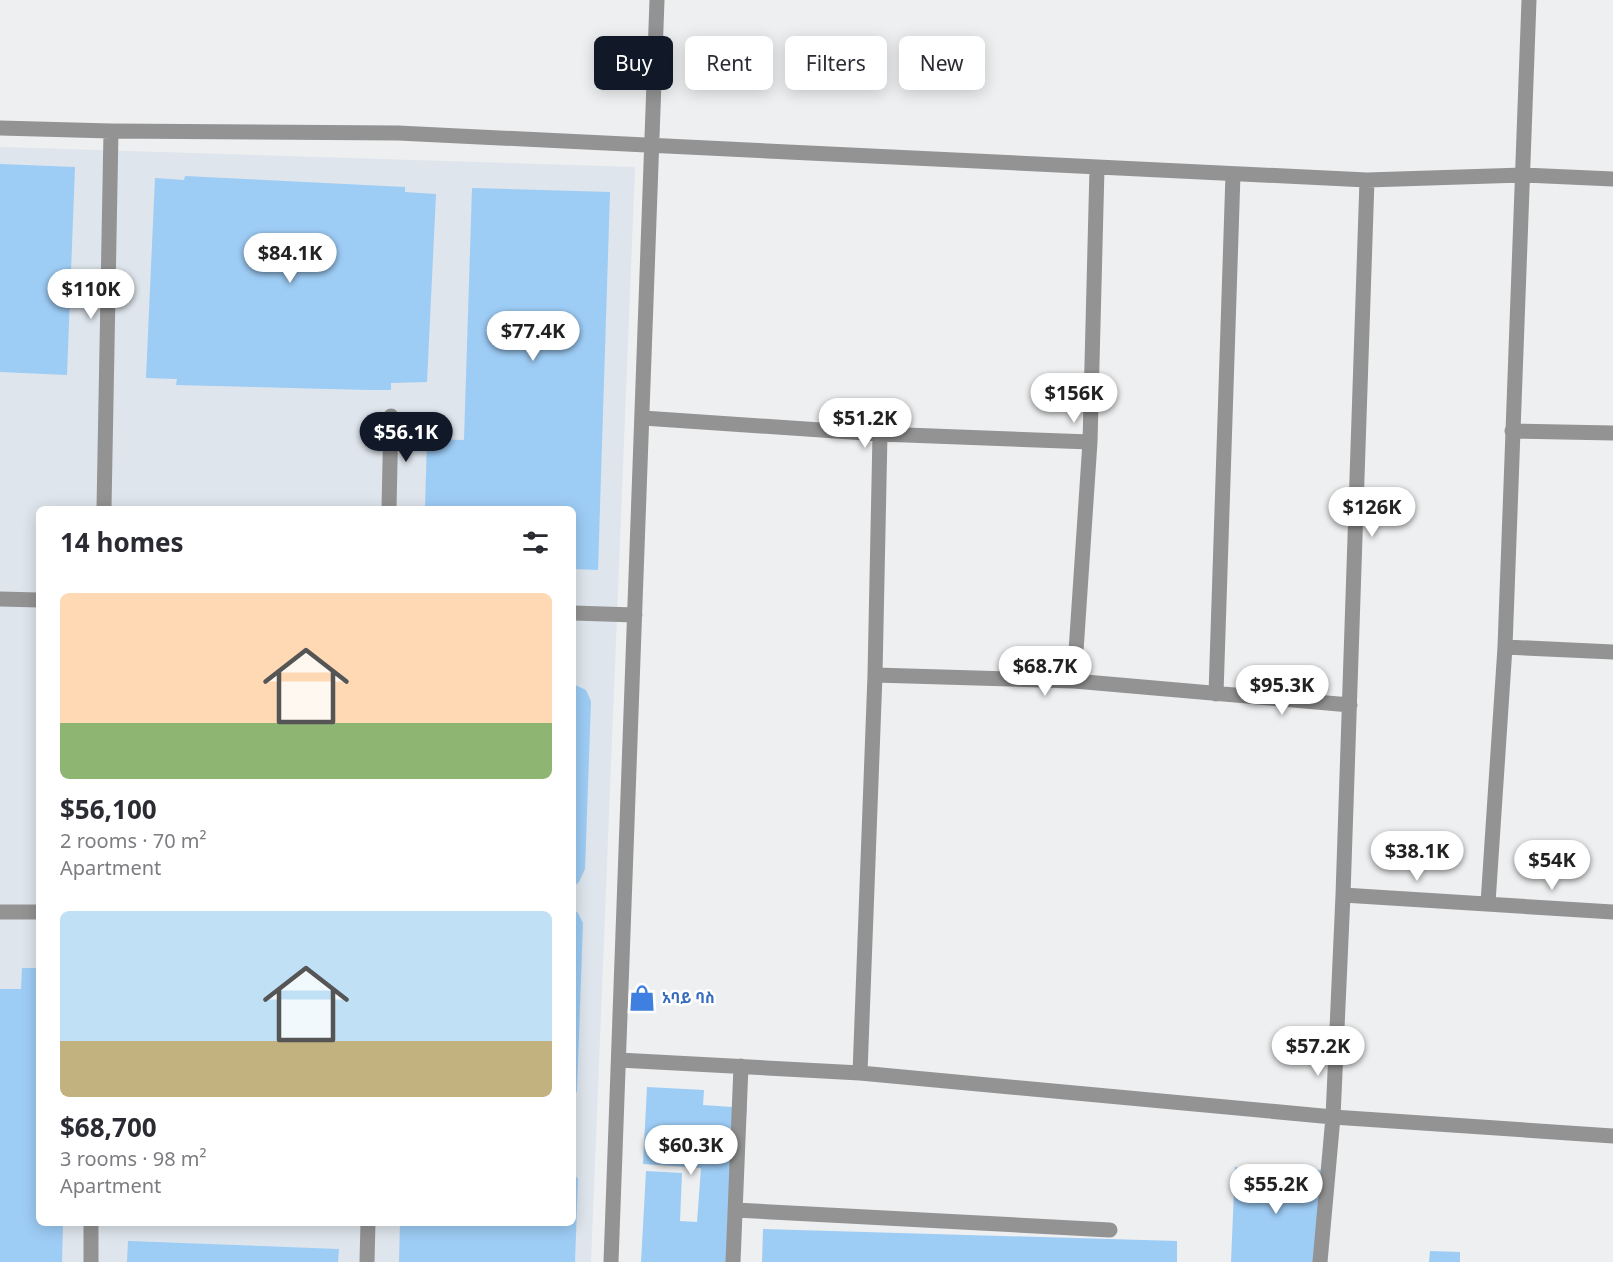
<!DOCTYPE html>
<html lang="en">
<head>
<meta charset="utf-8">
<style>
  :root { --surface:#fff; --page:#f2f2f3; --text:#2b2b33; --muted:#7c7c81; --accent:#111827 }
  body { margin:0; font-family:"Noto Sans","Noto Sans Ethiopic",sans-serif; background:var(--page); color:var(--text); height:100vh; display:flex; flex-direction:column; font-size:22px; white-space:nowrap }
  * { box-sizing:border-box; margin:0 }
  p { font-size:20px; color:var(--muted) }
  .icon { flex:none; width:33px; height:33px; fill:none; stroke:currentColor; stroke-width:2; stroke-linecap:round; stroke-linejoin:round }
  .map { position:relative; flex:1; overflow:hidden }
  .panel { position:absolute; left:36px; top:506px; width:540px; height:720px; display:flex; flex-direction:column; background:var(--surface); border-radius:9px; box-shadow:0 3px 15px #0003 }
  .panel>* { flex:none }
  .hud { position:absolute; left:594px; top:36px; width:570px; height:54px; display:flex; gap:12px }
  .price { position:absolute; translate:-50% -51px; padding:0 14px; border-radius:21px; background:#fff; color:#222; font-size:20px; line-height:39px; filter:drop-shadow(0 2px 3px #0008) }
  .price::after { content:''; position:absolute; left:50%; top:36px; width:18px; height:14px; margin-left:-9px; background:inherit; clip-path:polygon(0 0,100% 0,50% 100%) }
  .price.active { background:var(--accent); color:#fff }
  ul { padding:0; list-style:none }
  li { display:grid; align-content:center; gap:12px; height:318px; padding:0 24px }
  li span { display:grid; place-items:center; height:186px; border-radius:9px; color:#555 }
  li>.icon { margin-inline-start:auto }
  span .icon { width:108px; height:108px; fill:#fffc; stroke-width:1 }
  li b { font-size:26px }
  h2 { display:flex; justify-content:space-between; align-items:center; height:72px; padding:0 24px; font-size:26px }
  .tag { padding:0 21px; border-radius:9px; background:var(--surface); box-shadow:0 3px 15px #0003; font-size:21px; line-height:54px }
  .tag.active { background:var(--accent); color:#fff }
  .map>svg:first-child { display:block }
</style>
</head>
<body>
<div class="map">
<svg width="1613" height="1262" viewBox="0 0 1613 1262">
  <rect width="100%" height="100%" fill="#eeeff0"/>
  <path fill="#dee5ec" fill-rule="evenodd" d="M0,147L635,167L591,1262H0ZM39,508H573V1222H39Z"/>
  <path fill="#9dccf5" d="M0,164L75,167L67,375L0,372Z
    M185,176L405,187V192L436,194L427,382L391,383V390H369L176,385L177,379L146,378L155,178L184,180Z
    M472,188L610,192L598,570L573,569V508H425L427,439L464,440Z
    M573,684L586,690L591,701L585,869L579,882L573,887Z
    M573,909L578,913L583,923L577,1091L573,1099Z
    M22,968H39V1222H63L62,1262H0V989H21Z
    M647,1087L704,1090L703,1105L747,1108L730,1262H641L646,1171L682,1173L680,1221L697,1222L701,1168L643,1164Z
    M1235,1167L1321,1170L1318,1262H1231Z
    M573,1172L578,1179L575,1262H399L400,1222H573Z
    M763,1229L1177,1241V1262H762Z
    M128,1241L339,1249L338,1262H127Z
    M1430,1251L1460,1252V1262H1429Z"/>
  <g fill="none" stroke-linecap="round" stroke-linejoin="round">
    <path stroke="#949393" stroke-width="15" d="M0,128L111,131L398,133L1367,180L1523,175L1613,179
      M643,418L880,434L1090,442
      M1512,431L1613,433
      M104,508L111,131
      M389,508L391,416
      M0,599L39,600
      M573,613L635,615
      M1505,647L1613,652
      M875,675L1074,681L1350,705
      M1074,681L1090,442L1097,168
      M1216,694L1233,174
      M1343,895L1613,912
      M1488,903L1505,647L1529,0
      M0,912H39
      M619,1060L860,1073L1333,1117L1613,1136
      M860,1073L875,675L880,434
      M736,1210L1110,1230
      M91,1262V1222
      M367,1262L368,1222
      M611,1262L657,0
      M733,1262L741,1066
      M1320,1262L1333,1117L1343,895L1367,180"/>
  </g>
  <defs>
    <symbol id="shop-bare" viewBox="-9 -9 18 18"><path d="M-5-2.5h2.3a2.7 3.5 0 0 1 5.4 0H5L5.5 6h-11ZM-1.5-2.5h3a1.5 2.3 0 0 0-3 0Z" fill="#3f7fe0" stroke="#fff" stroke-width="2.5" paint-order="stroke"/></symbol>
  </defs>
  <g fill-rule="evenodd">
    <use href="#shop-bare" x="623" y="979" width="38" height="38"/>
  </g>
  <g text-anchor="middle" stroke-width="5" stroke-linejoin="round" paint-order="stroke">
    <g font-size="15" font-weight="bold" fill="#366cbe" stroke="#fff" text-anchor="start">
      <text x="662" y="1003">አባይ ባስ</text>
    </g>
  </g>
</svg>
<b class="price" style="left:290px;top:284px">$84.1K</b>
<b class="price" style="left:91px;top:320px">$110K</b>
<b class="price" style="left:533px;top:362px">$77.4K</b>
<b class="price" style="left:1074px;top:424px">$156K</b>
<b class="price" style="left:865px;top:449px">$51.2K</b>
<b class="price active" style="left:406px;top:463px">$56.1K</b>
<b class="price" style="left:1372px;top:538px">$126K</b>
<b class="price" style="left:1045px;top:697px">$68.7K</b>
<b class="price" style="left:1282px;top:716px">$95.3K</b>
<b class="price" style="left:1417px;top:882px">$38.1K</b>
<b class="price" style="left:1552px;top:891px">$54K</b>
<b class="price" style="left:1318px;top:1077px">$57.2K</b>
<b class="price" style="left:691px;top:1176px">$60.3K</b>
<b class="price" style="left:1276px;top:1215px">$55.2K</b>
<div class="hud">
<a class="tag active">Buy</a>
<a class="tag">Rent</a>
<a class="tag">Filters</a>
<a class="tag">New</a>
</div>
<section class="panel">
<h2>14 homes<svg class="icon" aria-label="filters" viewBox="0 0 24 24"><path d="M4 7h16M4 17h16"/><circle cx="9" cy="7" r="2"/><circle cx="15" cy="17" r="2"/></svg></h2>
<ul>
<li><span style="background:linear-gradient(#ffd9b3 70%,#8fb573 0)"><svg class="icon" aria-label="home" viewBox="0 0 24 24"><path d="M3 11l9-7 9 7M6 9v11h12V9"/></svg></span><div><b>$56,100</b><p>2 rooms · 70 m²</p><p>Apartment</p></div></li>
<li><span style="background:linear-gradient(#bfe0f5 70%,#c2b280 0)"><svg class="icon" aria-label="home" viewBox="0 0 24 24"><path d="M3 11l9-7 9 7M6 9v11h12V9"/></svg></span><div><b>$68,700</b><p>3 rooms · 98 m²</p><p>Apartment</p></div></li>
</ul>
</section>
</div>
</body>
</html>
